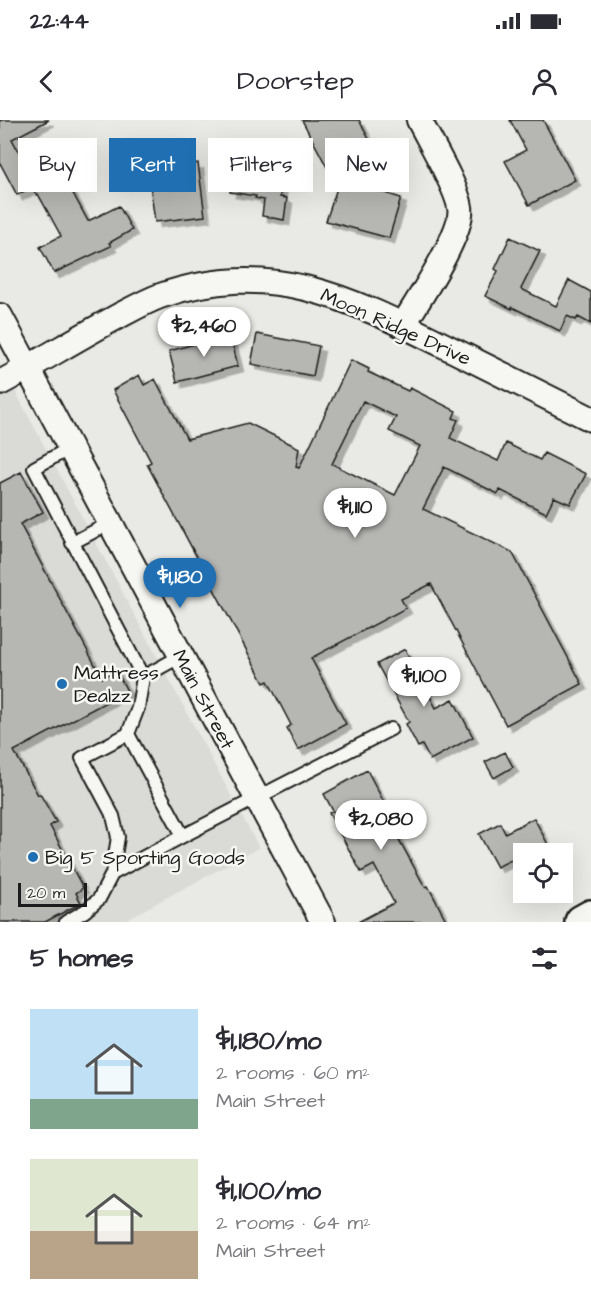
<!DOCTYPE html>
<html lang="en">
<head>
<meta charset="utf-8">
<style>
  :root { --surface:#fff; --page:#f7f7f7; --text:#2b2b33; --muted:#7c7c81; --accent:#1f6fb2 }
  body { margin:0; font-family:"Architects Daughter",sans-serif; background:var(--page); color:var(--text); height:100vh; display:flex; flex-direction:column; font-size:22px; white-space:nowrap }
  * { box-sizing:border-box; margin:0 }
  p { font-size:20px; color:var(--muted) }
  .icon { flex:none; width:33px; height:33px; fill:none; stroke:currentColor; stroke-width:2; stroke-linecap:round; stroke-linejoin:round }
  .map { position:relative; height:802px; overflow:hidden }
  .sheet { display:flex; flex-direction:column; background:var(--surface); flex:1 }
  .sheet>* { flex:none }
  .top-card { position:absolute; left:18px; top:18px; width:555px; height:54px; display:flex; gap:12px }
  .controls { position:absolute; left:513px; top:723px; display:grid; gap:12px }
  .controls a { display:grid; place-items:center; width:60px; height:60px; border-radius:0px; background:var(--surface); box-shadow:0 6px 24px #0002; font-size:30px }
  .scale { position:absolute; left:18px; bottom:15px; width:69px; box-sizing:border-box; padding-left:6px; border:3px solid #1c1c1c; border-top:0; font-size:16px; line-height:21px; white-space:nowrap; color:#1c1c1c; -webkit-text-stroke:4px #f6f6f2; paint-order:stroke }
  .price { position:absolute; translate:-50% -51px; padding:0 14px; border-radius:21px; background:#fff; color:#222; font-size:20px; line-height:39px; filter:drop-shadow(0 2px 3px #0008) }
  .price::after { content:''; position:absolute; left:50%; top:36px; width:18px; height:14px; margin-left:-9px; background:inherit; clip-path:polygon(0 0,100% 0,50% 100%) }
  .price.selected { background:var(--accent); color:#fff }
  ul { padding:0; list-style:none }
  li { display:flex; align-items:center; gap:18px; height:150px; padding:0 30px }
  li span { display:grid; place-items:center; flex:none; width:168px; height:120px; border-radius:0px; color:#555 }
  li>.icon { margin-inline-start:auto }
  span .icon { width:72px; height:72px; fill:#fffc; stroke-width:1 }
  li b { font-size:26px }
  h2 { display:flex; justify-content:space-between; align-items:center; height:72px; padding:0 30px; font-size:26px }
  .chip { padding:0 21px; border-radius:0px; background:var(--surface); box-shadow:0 6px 24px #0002; font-size:21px; line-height:54px }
  .chip.selected { background:var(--accent); color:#fff }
  .status { display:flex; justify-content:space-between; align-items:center; height:42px; padding:0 30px; background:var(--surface); direction:ltr }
  .status svg { height:16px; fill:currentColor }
  header { display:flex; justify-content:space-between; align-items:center; height:78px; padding:0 30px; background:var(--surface); font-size:27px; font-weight:600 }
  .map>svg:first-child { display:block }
</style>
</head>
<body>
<div class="status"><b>22:44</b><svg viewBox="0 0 49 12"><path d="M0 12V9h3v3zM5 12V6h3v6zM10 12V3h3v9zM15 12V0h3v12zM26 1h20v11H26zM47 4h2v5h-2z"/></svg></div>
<header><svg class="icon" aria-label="back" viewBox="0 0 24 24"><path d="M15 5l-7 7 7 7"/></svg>Doorstep<svg class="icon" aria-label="person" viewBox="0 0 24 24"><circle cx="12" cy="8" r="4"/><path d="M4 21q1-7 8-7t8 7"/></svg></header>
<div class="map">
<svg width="591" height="802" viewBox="0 0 591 802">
  <defs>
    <filter id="shadow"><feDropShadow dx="5.5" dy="5.5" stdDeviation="0" flood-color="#0004"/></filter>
  </defs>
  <rect width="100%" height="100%" fill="#e9e9e5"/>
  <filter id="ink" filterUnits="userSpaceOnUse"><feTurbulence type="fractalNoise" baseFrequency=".0167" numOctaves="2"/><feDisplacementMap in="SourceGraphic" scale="12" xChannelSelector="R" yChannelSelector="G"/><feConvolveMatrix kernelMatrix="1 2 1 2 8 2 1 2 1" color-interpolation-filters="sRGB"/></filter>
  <g filter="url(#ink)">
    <path fill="#dadad6" d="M0,243L259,728L121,802H0Z"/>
    <path fill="#b6b6b3" stroke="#1c1c1c" stroke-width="1.5" fill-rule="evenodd" filter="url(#shadow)" d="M0,0H49L12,19L29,51L54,38L88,101L119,86L132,110L109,123L111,126L54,153L40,127L61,116L38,74L36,75L32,67L17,75L0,43Z
      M302,0H359L370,21L352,30L355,35L328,49Z
      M510,0H543L575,60L529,85L505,41L526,30Z
      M262,33L286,37L280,77L287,78L284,100L262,96L264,80L255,78L256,76L230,72L235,42L261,46Z
      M198,43L205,96L155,102L148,50Z
      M340,59L401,78L389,118L326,101Z
      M510,117L540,131L521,169L556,186L569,160L591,172V204L578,197L576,200L567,196L560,211L512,187V189L485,176L498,151L495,149Z
      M230,214L238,246L177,262L169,231Z
      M257,214L319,226L313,256L251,244Z
      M351,240L369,249L368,252L408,271L410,268L456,291L453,298L458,300L450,318L498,341L506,323L540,340L544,333L586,354L570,384L554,377L546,393L500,370L498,374L444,347L423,389L512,432L582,564L506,605L431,464L401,479L406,488L311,538L346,604L298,630L287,608L291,605L268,561L264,563L147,344L151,342L113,270L139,255L144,265L155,259L187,319L248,303L299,328L296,347L299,348ZM363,281L396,297L389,311L420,326L395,375L332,344Z
      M21,352L43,392L20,404L102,558L116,550L127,571L14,631L38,675L40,674L56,702L50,706L83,768L76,773L81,783L45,802H0V363Z
      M405,529L436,588L453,579L473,617L430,640L422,625L418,627L406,604L409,602L377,544Z
      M505,632L513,647L494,658L485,642Z
      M367,650L388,690L384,692L425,767L428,766L447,802H358L394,783L374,745L361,752L329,693L333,691L324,674Z
      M534,698L553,734H523L497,747L479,714L500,703L505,713Z"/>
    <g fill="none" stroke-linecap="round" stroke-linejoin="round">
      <defs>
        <path id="lane" d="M72,423L110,403
          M143,557L181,536
          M183,716L391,609
          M112,754L118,717L113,696L82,638L128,614
          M66,802L85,791L99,779L112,754L183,716L128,614L138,588L143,557L34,348L70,328"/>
        <path id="street" d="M0,196L323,802
          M403,205C417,182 465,111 460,87C456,65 430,22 419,0
          M0,263C39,242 76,219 115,198C129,191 144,182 160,176C271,137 351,179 449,228C496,252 544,275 591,299"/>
        <path id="secondary" d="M582,802L591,797"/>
      </defs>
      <use href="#lane" stroke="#1c1c1c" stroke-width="16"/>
      <use href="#street" stroke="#1c1c1c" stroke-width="28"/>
      <use href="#secondary" stroke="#1c1c1c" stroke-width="38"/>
      <use href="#lane" stroke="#f6f6f2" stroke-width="12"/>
      <use href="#street" stroke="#f6f6f2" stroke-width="24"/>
      <use href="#secondary" stroke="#f6f6f2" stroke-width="33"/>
    </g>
  </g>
  <g fill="#1f6fb2" stroke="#f6f6f2" stroke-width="2">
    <circle cx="62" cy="564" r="6"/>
    <circle cx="33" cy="737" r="6"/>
  </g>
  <g text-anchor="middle" stroke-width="5" stroke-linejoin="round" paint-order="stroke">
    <g font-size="20" fill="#1c1c1c" stroke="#f6f6f2">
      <text transform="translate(396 206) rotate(24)" y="7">Moon Ridge Drive</text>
      <text transform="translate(204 579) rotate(62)" y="7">Main Street</text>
    </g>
    <g font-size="20" fill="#1c1c1c" stroke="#f6f6f2" text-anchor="start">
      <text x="74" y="559">Mattress<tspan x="74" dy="23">Dealzz</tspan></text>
      <text x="45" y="744">Big 5 Sporting Goods</text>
    </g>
  </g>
</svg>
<div class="controls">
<a><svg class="icon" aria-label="locate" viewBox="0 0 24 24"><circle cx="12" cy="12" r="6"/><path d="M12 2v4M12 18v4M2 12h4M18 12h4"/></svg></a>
</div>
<div class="scale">20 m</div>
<b class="price" style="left:204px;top:238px">$2,460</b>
<b class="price" style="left:355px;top:419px">$1,110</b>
<b class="price selected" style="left:180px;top:489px">$1,180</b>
<b class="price" style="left:424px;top:588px">$1,100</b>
<b class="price" style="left:381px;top:731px">$2,080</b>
<div class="top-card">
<a class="chip">Buy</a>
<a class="chip selected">Rent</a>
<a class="chip">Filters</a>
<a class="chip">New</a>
</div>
</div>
<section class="sheet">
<h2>5 homes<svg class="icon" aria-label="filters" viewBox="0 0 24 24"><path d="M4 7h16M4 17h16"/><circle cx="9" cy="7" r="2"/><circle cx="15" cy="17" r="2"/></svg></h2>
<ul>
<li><span style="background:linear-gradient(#bfe0f5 75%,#7fa58c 0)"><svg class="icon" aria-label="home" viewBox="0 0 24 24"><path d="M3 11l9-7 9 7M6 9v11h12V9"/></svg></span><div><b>$1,180/mo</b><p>2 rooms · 60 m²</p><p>Main Street</p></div></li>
<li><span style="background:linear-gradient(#dfe7d0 60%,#b9a48a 0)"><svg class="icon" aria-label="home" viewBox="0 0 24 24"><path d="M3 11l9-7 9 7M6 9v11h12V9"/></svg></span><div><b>$1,100/mo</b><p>2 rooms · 64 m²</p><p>Main Street</p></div></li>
</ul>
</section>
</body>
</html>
